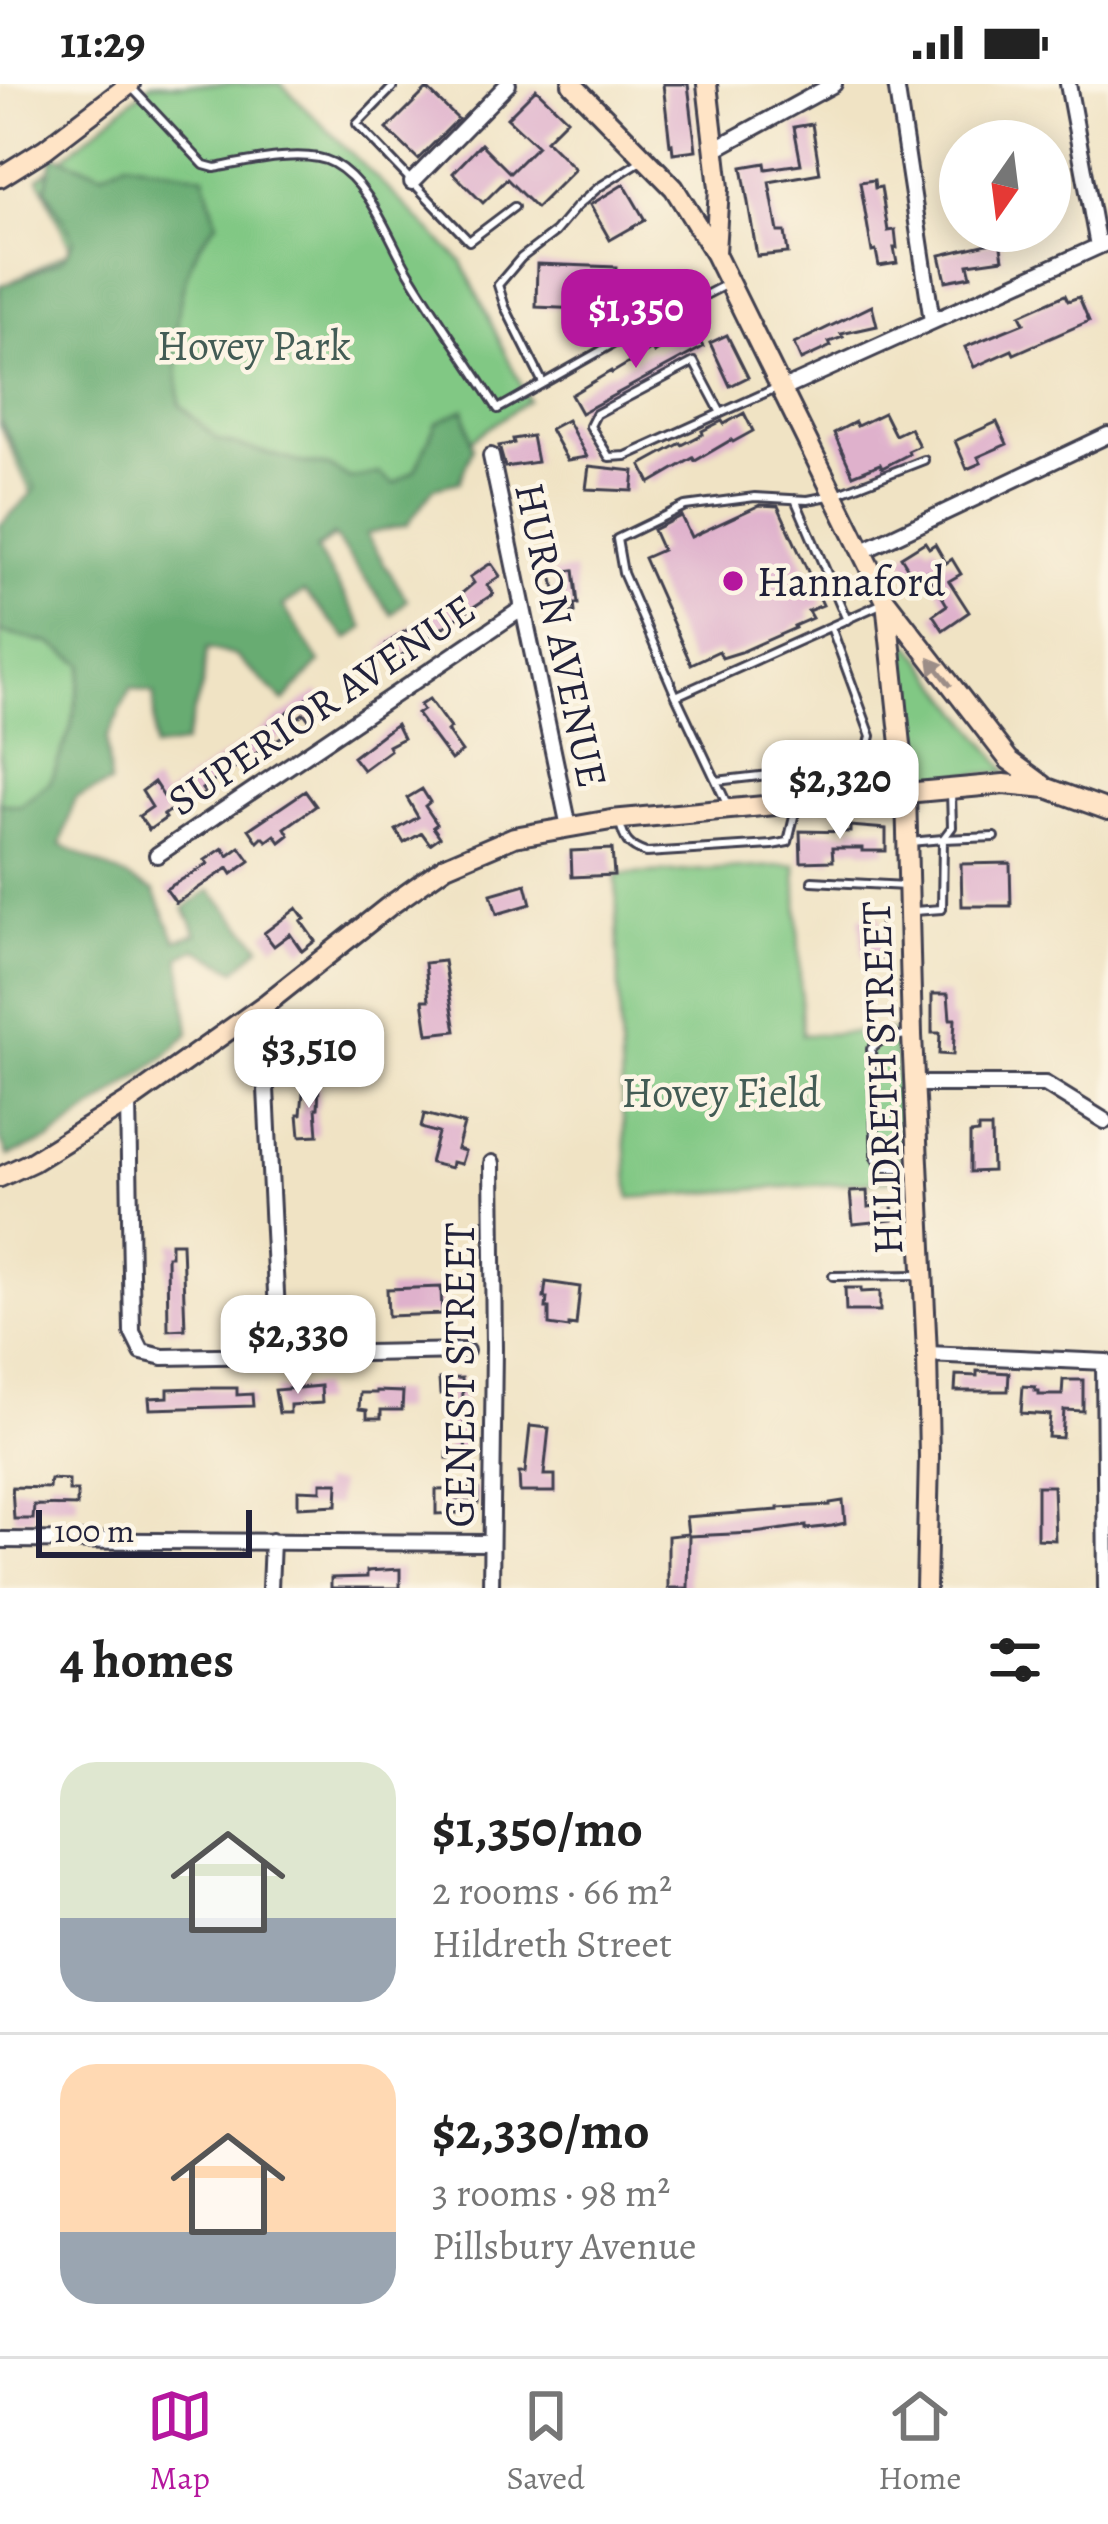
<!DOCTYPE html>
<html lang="en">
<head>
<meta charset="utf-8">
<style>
  :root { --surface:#fff; --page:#f6f6f6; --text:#222; --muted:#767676; --line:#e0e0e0; --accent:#b5179e }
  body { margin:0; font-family:Alegreya,serif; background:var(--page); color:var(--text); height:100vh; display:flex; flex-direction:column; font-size:45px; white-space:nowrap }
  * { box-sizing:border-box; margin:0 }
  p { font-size:39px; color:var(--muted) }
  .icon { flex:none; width:66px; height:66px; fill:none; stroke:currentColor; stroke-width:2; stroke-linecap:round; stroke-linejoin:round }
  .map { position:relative; height:1504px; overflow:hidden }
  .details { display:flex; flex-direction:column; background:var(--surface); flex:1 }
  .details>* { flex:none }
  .needle { width:78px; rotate:194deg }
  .buttons { position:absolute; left:939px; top:36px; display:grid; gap:24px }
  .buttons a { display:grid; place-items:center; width:132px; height:132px; border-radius:50%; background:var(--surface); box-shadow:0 6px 30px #0003; font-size:60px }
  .scale { position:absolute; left:36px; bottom:30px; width:216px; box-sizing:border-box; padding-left:12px; border:6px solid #22223b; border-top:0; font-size:33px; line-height:42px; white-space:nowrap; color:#22223b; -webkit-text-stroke:9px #fcf5e5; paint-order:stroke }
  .price { position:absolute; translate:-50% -102px; padding:0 27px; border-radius:24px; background:#fff; color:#222; font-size:39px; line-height:78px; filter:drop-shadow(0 3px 6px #0008) }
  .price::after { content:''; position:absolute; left:50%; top:72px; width:36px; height:27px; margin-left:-18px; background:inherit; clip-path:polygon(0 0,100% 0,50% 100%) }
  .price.on { background:var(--accent); color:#fff }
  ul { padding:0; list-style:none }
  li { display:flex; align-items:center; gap:36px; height:300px; padding:0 60px }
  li+li { border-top:3px solid var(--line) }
  li span { display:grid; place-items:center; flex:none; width:336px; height:240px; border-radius:36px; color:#555 }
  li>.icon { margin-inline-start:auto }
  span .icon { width:144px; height:144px; fill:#fffc; stroke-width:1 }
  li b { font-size:51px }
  h2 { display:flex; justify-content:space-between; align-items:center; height:144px; padding:0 60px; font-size:51px }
  .status { display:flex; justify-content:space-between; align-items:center; height:84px; padding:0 60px; background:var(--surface); direction:ltr }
  .status svg { height:33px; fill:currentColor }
  .tabs { display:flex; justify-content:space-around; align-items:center; height:168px; border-top:3px solid var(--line); background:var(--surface); font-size:33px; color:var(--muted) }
  .tabs a { display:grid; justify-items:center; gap:6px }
  .tabs .on { color:var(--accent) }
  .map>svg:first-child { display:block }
</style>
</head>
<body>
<div class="status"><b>11:29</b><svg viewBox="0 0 49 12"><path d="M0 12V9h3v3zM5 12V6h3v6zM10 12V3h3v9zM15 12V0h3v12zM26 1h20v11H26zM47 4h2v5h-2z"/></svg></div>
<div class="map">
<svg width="1108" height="1504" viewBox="0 0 1108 1504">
  <rect width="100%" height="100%" fill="#fcf5e5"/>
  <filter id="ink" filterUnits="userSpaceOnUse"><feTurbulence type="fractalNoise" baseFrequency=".00833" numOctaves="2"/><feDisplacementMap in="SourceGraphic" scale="24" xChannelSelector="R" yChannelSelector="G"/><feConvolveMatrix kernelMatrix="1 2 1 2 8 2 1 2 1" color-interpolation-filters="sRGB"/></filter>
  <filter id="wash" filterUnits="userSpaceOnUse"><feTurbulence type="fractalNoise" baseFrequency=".004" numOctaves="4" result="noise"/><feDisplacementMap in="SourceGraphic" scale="48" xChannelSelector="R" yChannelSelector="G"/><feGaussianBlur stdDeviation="2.7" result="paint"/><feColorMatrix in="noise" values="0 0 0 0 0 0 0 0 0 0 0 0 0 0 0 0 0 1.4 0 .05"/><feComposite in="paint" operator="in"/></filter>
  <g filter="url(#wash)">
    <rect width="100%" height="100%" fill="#f0e3c4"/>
    <path fill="#81c884" stroke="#527560" stroke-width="3" d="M151,0H281L462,178L528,316L101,618L39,426L0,341V204L71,166L39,94Z
      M0,548L50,559L83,580L71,644L50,699L20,722L0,719Z
      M906,561L912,562L1007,688L913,694L904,566Z
      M796,781L802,951L894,947L902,1095L630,1114L622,1019L616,791Z"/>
    <path fill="#68ac72" stroke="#456756" stroke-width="3" d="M53,71L102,89L126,77L204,92L217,138C171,190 174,256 180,321L218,356L299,378L329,382L350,395L379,389L394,400L415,386L436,339L464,325L473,364L459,398L434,404L407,441L366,450L407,516L392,531L333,451L316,465L364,544L348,555L304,508L283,522L320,578L284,617L236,572L207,564L202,603L184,660L154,664V610L131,604L107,654L110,700L75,714L61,761L154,807L176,856L197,850L184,824L210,806L261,862L236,886L196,865L180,873L189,949L167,971L50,1056L8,1072L0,1055V719L20,722L50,698L71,644L83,580L50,559L0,548V441L36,405L0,336V201L13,198L63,175L74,156L46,104Z"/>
    <g id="blocks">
      <path fill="#dfb1cc" d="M663,0H688L696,66L673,69L672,60L670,61Z
        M427,5L458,35L418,75L387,45Z
        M536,5L567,35L546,56L575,85L536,124L507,95L483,119L453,89L481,60L510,89L537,62L507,34Z
        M812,40L820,89L769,98L778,148H785L788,169L757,172L742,83L765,79L766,85L801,80L794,43Z
        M874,96L875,104L881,103L888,147L895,146L897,164H894L897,179L879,182L876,167L872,168L860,98Z
        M624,100L645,136L610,156L590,121Z
        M1000,157L1003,175L968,180L971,192L946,197L940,171Z
        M537,180L616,183L614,226L601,225L588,203L575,210L581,225L536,223Z
        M1065,211L1068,217L1079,213L1089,237L1014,270L1012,266L974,283L965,263L1024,239L1020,231Z
        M872,222L877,242L841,250L843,253L829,258L831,262L801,276L794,260Z
        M693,245L703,263L581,329L571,311L611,287L612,289L652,265L654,269Z
        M727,251L748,293L730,302L710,259Z
        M744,329L753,347L733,358L731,356L695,377L693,374L650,399L641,381L681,359L682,361L703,350L702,347L722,337L724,340Z
        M884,329L895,351L910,344L919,362L908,367L909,370L882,384L880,380L853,391L834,349L855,338L857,342Z
        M567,336L587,373L567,376L550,345Z
        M997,338L1007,360L978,373L981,379L967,385L955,357Z
        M532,352L537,378L505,383L499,362L514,359L513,355Z
        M589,382L634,387L632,407L586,405Z
        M760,421L778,422L823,521L808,527L812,534L794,542L795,544L741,568L722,574L719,567L691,580L644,474L662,466L653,446L681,432L691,453Z
        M925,458L929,464L935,460L946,479L952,475L961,490L949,497L969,528L943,546L933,531L947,521L927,487L919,492L917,488L912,491L901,473Z
        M491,479L500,492L487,501L493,510L390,579L381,566L387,562L386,560L461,510L474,499L470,493Z
        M574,486L578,520H574L575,528L564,530L563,522L558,523L552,489Z
        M318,607L328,623L309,636L304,629L280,646L284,651L202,705L205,709L187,721L184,717L164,731L166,734L149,746L139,732L152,723L142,707L154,698L164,713Z
        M429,615L450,644L447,647L462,668L451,676L417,630L423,626L420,621Z
        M396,640L403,654L388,662L390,666L363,686L353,673Z
        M422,705L430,718L425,722L437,740L433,743L440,753L430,760L422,749L404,759L396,746L418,733L407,714Z
        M305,707L316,722L285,744L289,751L280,758L275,751L267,757L263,753L258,758L249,745Z
        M850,742L886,745V767H862V764H832L833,777L801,778L800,747L850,748Z
        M240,763L250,777L232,790L228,784L176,819L166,805L208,780L205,776L223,764L228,772Z
        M612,765L614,791L572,793L571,767Z
        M1010,779L1011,822H962L961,780Z
        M526,800L531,820L497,830L491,810Z
        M297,824L305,835L301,837L315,857L302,867L290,850L274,862L264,849Z
        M880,832L882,874H863L859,833Z
        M444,877L456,947L428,950L423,916H429L425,879Z
        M932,910H948L950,935H955L953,971L939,970L940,949H932Z
        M304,999L319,1001L318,1024H316L318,1051L300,1052L298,1030H301Z
        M424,1030L464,1040L457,1065L465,1067L461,1080L452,1078L451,1084L430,1079L438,1049L421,1044Z
        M978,1044H991L992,1087L970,1088V1050L978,1049Z
        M867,1107L868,1123L892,1120L893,1136L853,1140L850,1108Z
        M171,1159H182L185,1245L168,1246L167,1172H171Z
        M546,1198L580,1203L576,1242L569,1241V1244L549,1241V1224H546L547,1214H544Z
        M441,1203L442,1230L388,1232L387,1205Z
        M845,1204H861V1208L880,1207V1227H846Z
        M977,1287L1009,1289L1008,1307H955L956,1291L977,1292Z
        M462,1294L466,1374H447L449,1310H440L439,1295Z
        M1063,1296H1083V1327L1064,1326L1062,1354L1048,1353L1050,1331L1021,1329L1023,1302L1035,1303V1307H1039V1311H1062Z
        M321,1302L322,1319L290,1321V1329H279L275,1306Z
        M196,1304H237V1311L252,1310L253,1322L150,1325L149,1314L168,1313V1305Z
        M376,1307L403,1308L402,1326H381V1334H367V1326L359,1325L360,1309H376Z
        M530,1342L549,1344L544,1391H555V1408H520L519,1389H525Z
        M50,1395L69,1396V1407H77V1422L34,1421L33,1435H14L12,1403L49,1404Z
        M321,1399H338L337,1421L298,1423V1406L321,1407Z
        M1037,1402H1053L1055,1456L1037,1455Z
        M478,1405V1419L457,1418V1429L436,1430V1406Z
        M843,1417L845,1439L832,1442L806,1445V1442L754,1449L689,1452L688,1504H668V1452L688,1450L686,1433L778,1426V1424L830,1421V1419Z
        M400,1485V1504H331V1494L367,1493V1487Z"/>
    </g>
  </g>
  <g filter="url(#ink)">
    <use href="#blocks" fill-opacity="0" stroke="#413f50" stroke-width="3"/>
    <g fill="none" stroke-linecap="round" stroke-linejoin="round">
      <defs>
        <path id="lane" d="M131,3L204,81L215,84C246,78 305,64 333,79C370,99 387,151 407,185C435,232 468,278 498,325L641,244L727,200
          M393,3L357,40L469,157L514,123
          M543,299L505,223L498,201L521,174L555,148L576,123L599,103L644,75
          M721,329L694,278L596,330L590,342L609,373L626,372L776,304
          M795,415L847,536
          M676,612L623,489L617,455L685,422L755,413L808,416L834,411L924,376
          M716,697L803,687L865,675L871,652L831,543
          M727,720L676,612L883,519
          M620,739C624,756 628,763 646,769L772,761L788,758L796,724
          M910,758L943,755L952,743L951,708
          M812,797L906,802
          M914,827L942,825L943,755L995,753
          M908,951C892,953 881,953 871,965L876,1075L882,1084H915
          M833,1192L921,1191"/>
        <path id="street" d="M896,0L932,237
          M1068,0L1098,162
          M715,65L834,0
          M412,98L508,0
          M781,306L1108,158
          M491,372L569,743
          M863,467L1108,351
          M157,771L523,524
          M262,923L279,1270
          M914,1000H1045L1105,1037
          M128,1018L132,1248L142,1268L163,1273L466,1267
          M927,1270L1107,1278
          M1104,1278L1106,1504
          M0,1456L491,1459
          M270,1504L272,1457
          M491,1504L494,1264L492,1079"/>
        <path id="secondary" d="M572,0L674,104L715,170L886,517L906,708L912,951L927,1270L929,1373L926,1504
          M707,0L719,104L715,168
          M0,93L45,65L130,0
          M887,518L1009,676L1043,701
          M0,1093L32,1078L128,1018L267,919L388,823L446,782L514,753L611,736L1004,700L1047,704L1108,726"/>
      </defs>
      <use href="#lane" stroke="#413f50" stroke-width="12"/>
      <use href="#street" stroke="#413f50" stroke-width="20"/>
      <use href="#secondary" stroke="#413f50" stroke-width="24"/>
      <use href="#lane" stroke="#fff" stroke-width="6"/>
      <use href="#street" stroke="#fff" stroke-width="14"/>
      <use href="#secondary" stroke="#ffe4c6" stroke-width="18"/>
    </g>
    <defs><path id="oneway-solid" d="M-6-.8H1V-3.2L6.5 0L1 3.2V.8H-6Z" transform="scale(3)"/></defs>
    <use fill="#9c8d87" href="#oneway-solid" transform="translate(940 588) rotate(-128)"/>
  </g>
  <circle fill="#b5179e" stroke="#fcf5e5" stroke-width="4.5" cx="733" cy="497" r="12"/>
  <g text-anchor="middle" stroke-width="9" stroke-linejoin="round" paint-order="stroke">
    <g font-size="42" fill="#435c55" stroke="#fcf5e5">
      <text x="254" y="276">Hovey Park</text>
      <text x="721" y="1023">Hovey Field</text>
    </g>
    <g font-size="42" fill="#22223b" stroke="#fcf5e5" text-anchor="start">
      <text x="757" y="512">Hannaford</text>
    </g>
    <g font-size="42" fill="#22223b" stroke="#fcf5e5">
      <text transform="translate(562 551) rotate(78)" y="15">HURON AVENUE</text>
      <text transform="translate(321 620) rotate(-34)" y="15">SUPERIOR AVENUE</text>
      <text transform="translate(881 994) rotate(-92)" y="15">HILDRETH STREET</text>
      <text transform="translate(459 1291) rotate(-90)" y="15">GENEST STREET</text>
    </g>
  </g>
</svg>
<div class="buttons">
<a><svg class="needle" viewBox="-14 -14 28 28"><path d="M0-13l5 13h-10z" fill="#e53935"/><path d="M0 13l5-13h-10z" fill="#767676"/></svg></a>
</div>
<div class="scale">100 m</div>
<b class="price on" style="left:636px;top:287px">$1,350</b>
<b class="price" style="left:840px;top:758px">$2,320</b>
<b class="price" style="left:309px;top:1027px">$3,510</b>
<b class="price" style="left:298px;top:1313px">$2,330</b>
</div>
<section class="details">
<h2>4 homes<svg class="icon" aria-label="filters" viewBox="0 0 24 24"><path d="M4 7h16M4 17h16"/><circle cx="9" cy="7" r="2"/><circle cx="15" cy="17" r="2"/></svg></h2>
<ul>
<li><span style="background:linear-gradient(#dfe7d0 65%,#9aa5b1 0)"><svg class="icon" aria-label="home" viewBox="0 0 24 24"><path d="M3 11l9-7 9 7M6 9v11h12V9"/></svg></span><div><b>$1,350/mo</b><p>2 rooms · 66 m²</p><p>Hildreth Street</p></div></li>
<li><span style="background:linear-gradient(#ffd9b3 70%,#9aa5b1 0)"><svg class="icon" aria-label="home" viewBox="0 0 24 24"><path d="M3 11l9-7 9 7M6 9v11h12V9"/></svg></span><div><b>$2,330/mo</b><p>3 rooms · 98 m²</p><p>Pillsbury Avenue</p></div></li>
</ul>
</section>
<nav class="tabs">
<a class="on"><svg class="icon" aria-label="map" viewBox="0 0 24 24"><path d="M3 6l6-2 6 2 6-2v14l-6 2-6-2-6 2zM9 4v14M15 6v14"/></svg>Map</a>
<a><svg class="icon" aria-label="saved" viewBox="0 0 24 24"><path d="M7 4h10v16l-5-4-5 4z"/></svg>Saved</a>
<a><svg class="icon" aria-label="home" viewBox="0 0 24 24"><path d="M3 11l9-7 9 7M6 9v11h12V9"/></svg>Home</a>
</nav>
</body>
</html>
